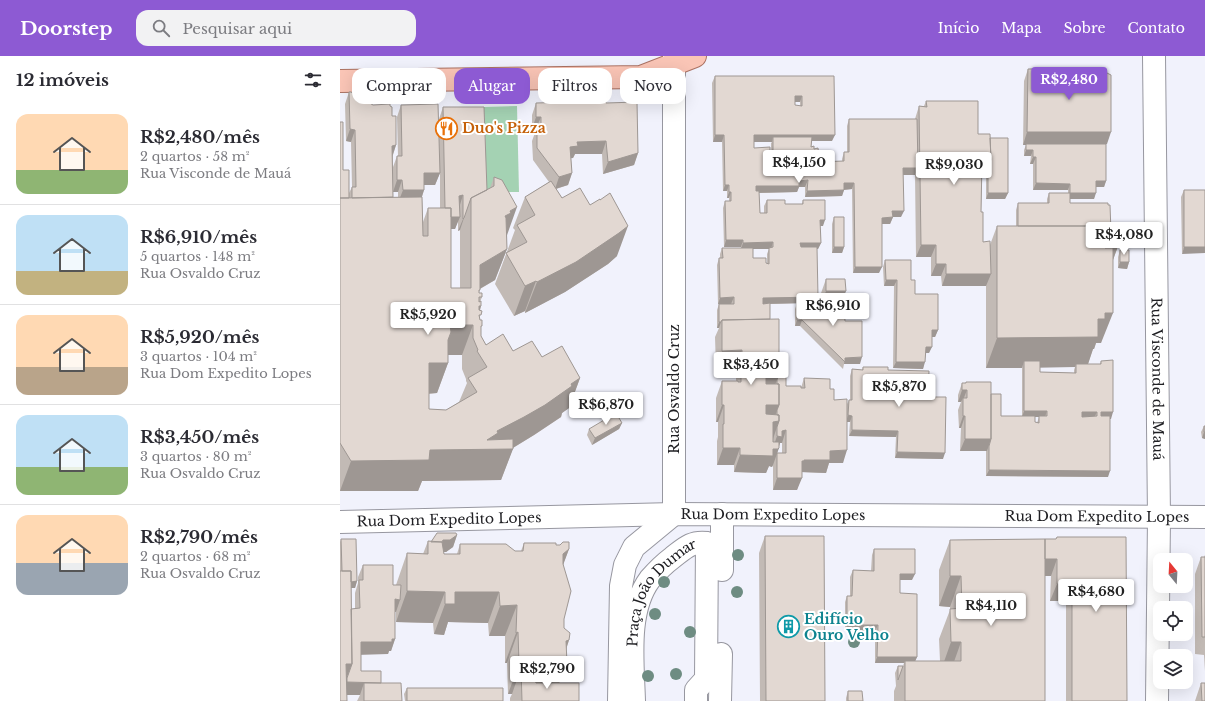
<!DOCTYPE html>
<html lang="pt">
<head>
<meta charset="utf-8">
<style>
  :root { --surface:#fff; --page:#f2f2f3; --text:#2b2b33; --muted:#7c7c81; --line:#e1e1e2; --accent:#8d5ad3 }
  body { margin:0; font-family:"Libre Baskerville",serif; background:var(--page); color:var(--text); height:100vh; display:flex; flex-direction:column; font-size:15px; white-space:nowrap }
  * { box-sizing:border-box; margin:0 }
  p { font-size:13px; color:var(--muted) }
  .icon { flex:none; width:22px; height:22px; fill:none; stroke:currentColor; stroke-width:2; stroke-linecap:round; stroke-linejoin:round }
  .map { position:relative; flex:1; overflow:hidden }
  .sheet { display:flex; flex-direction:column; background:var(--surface); width:340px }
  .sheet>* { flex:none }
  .guide { position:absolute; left:12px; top:12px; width:380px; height:36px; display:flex; gap:8px }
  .needle { width:26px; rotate:342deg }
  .controls { position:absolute; left:813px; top:497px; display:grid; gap:8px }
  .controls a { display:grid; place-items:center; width:40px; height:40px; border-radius:8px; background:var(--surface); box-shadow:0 4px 16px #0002; font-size:20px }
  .price { position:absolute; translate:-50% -34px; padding:0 9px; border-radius:4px; background:#fff; color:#222; font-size:13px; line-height:26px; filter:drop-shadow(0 1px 2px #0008) }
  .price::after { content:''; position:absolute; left:50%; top:24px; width:12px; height:9px; margin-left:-6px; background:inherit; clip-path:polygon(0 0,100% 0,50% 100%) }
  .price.current { background:var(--accent); color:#fff }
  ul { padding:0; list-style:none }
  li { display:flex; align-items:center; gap:12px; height:100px; padding:0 16px }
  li+li { border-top:1px solid var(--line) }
  li span { display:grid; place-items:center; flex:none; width:112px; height:80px; border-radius:12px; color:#555 }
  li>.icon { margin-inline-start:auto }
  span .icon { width:48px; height:48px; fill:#fffc; stroke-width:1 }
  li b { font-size:17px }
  h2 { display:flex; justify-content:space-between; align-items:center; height:48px; padding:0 16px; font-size:17px }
  .chip { padding:0 14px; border-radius:12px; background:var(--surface); box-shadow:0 4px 16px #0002; font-size:14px; line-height:36px }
  .chip.current { background:var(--accent); color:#fff }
  header { display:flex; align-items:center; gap:24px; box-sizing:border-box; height:56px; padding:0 20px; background:var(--accent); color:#fff }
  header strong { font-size:19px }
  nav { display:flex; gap:22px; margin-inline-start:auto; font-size:14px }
  .search { width:280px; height:36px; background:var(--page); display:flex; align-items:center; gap:10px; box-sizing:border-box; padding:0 14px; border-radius:12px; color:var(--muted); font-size:15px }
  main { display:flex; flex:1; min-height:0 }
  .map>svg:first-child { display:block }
</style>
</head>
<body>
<header>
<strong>Doorstep</strong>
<div class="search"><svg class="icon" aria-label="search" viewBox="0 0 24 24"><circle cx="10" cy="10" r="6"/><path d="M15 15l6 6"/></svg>Pesquisar aqui</div>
<nav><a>Início</a><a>Mapa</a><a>Sobre</a><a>Contato</a></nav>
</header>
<main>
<section class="sheet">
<h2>12 imóveis<svg class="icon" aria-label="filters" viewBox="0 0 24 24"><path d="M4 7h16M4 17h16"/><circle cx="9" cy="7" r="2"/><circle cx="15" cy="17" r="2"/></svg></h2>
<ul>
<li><span style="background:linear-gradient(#ffd9b3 70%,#8fb573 0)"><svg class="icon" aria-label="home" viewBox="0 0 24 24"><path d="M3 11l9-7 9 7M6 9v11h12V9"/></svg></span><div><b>R$2,480/mês</b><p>2 quartos · 58 m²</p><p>Rua Visconde de Mauá</p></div></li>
<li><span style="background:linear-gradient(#bfe0f5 70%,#c2b280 0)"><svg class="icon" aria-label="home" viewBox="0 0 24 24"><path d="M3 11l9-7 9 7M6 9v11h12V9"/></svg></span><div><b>R$6,910/mês</b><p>5 quartos · 148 m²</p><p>Rua Osvaldo Cruz</p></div></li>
<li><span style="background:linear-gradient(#ffd9b3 65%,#b9a48a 0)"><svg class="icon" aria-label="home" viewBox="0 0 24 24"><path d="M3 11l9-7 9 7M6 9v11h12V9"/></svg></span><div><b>R$5,920/mês</b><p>3 quartos · 104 m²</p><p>Rua Dom Expedito Lopes</p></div></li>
<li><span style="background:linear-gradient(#bfe0f5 65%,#8fb573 0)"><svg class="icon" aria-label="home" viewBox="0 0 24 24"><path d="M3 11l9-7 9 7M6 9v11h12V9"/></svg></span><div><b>R$3,450/mês</b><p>3 quartos · 80 m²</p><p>Rua Osvaldo Cruz</p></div></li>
<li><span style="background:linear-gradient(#ffd9b3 60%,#9aa5b1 0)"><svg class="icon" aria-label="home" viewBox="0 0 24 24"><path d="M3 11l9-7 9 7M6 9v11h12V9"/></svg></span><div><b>R$2,790/mês</b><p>2 quartos · 68 m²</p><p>Rua Osvaldo Cruz</p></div></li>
</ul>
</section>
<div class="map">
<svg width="865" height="645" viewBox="0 0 865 645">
  <rect width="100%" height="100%" fill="#f1f2fc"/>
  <path fill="#a4d2b3" d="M177,50L179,136H144L143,51Z"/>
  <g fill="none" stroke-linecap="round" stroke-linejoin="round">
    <defs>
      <g id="street">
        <path id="s1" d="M814,0L819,461L817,645"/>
        <path d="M334,458V0"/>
        <path d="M382,514V458"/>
        <path id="s2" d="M294,645C293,607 286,555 310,523C317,515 324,508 332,502C345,492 351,485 367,487L366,623L356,634V645"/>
        <path d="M380,645L381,598"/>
      </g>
      <g id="secondary">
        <path id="s3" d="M0,466L334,458L865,461"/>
        <path d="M279,645L281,530L285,509L294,491L334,458"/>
      </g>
      <path id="primary" d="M0,25L301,21L355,0"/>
    </defs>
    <use href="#street" stroke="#9797a0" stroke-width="24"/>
    <use href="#secondary" stroke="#9797a0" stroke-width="24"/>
    <use href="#primary" stroke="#ab7263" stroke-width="24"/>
    <use href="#street" stroke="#fff" stroke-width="22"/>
    <use href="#secondary" stroke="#fff" stroke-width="22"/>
    <use href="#primary" stroke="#fac5b6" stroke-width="22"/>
  </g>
  <g fill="#6e8c82">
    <circle cx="398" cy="499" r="6"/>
    <circle cx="324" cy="526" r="6"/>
    <circle cx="397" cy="536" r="6"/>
    <circle cx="315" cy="558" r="6"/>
    <circle cx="350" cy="576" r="6"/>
    <circle cx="514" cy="586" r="6"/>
    <circle cx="336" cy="618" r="6"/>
    <circle cx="308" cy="620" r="6"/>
  </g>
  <path fill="#c2bab5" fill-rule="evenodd" d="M688,13L767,88H766V125L764,131H756L754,143H730V147L771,176L781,182L773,204L761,287H756L754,293H753L748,308H760L761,305L771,363H770L768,421L646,420V395H620L621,372H619L618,354L621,346H618V339L622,327L651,338L661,360H682V312H646V230H602L601,220H591V201H576L575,118L563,119L561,161H553L550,168H542L539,217H513L512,133L504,134L502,140L465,141V131H459L457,136L419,137L420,157H424V150L427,144L445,148H462L463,144L483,170H480L481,187L478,193H477L476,246H480V240L486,223L502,246L505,265L520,308H504L503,313L460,270H455V253L457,247L430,248V263L438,321L446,330L461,332L464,322L490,333L494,344L507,348L509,344H510V320L512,313L522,314L523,311L548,314L588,341L603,403L555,402L556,381L509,380L510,366H507L503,407H489L486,417L462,416L457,434H433V409L432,411L429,410L426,417L394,416V409H377V385L378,381V366H376V342L382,325H396V311L376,312L375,281L379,272H377V254L379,248H378L377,209L379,202H380V198L382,192H401V191H384L383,152L385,145H389V142H387V135H383L382,86H373L372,27L375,20H494L492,85H472L471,91L474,93L477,106L502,105V103L504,96H507V70L509,63H575L579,50H584L586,45L638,78L650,82L668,137L665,143H646V116H642L641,156L643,186L650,189L657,170H676V154L678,147H707V143L709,137H728V134H693V108H690L691,100H684V94L686,89H683L684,25ZM455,46H460V50L455,49ZM414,86H432L431,87V95L414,92ZM413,193H429L427,198V207L413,202ZM700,311H735L734,314V317L700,316ZM695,361H699L697,367L695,366ZM440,387H442V397H437Z
    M9,36L33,49L50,50L56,89L53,99V111L57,100H58L57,61L61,49L99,63L103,51L147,134L150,132L154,121L166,182L167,193L155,224L140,233L139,237L142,241L140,246L141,250L140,255V264L141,280L146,289L202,301L240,322L229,352L222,357L221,361L194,379L173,392L161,424L82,425L78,435H0V66L3,114L9,137L12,131L11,86L6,85L5,48ZM100,117V152H88L83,166L82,141L84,134V129H95ZM53,136H58V141H53ZM118,164V175L120,174V232H111V173H115ZM108,299H122V313L126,323V325L127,327L119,346L106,354L89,353V338L97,337L108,307Z
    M196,47H266L298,97L294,109L263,118L262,98H235L233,102H231L232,117L228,129L216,133L222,142L277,200L268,208L225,236L185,257V255L174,260L155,228L175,174L173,172L185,141L209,126L193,104L192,85L196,74V73H192V59Z
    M844,134H865L842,198L841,141Z
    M494,161L504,191L502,197H492V168Z
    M780,194L789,206L787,213L778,212V201Z
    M545,204L571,224L575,238L598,274L595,281H592L589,297H586L583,313L553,312L554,230H544L543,211Z
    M282,367L279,373L252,389L247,379L249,373Z
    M864,370H865V383L862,382L861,376Z
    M117,479L113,491L106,496H104V498H117L120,488L175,495H181L184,487L216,489L229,493L223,508L224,572L229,584L226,594L227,607L219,627L239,645H170V642L172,638H168L167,607H165V580H149L148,567L108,566L104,579L94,578L93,567L56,566V555L55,556V583L51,595H49L48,598H21V615L41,627L62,645H17L20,639H7L0,645V486L1,483L17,525L15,532H11V553H15V537L18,527V521L23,509L53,529H56L67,497L83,498L88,485L91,486Z
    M425,480L485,645H420L419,497Z
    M717,481L787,645H726V545H710L711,520H705V645H554V635L556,630L555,617L558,610H563L564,607H535V575H505V546L507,540H510V521L513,514L531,515L532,499L534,493L572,524H560V537L577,601L575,605H600L599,583L610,554V551L599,550V514L610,484L716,483Z
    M865,499V615L864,599L855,598V518L861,501H864Z
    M861,627L865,645H855Z
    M67,632L163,645H65L64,638Z
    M508,635L523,645H506V642Z"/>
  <path fill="#9e9793" d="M455,40H462L460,46H453Z
    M196,61H201L196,73H192Z
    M10,73L15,74L11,86L6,85Z
    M687,76H771L767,88L683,89Z
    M375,79H384L382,86H373Z
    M414,79H495L492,85H433V81L432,86H412Z
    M266,85L262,98H235L233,102L225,103L230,91L237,86Z
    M56,89L52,101V90Z
    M686,94H693L691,100H684Z
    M298,97L294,109L263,118L268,106Z
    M693,101H696L693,108H690Z
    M474,102H479L476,109H471Z
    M642,104H651L646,116H638Z
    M563,112H578L575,119H561Z
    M84,117H100L95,129H79Z
    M232,117L228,129L215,133L219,121Z
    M57,124H62L58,136H53Z
    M468,124L465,131H459L457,136L414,137L416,130L459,125Z
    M756,125H766L764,131H754Z
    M504,127H514L512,133L502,134Z
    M696,127L730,128L728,134H693Z
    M385,129H389L387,135H383Z
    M63,134H84L80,146L58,147Z
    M504,134L502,140L465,141L467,135Z
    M389,136H391L389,142H387Z
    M648,137H668L665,143H646Z
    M730,137H756L754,143H728Z
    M123,139L119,152V140Z
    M177,151L166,182L165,160L170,155Z
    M552,155H564L561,161H550Z
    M105,161H120L115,173H101Z
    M553,161L550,168H540L542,162Z
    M124,162L120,174L118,175L123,163Z
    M480,164H485L483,170H478Z
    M288,170L277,200L268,208L225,236L185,257L197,226Z
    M758,182H781L770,212L747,213Z
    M386,184H403L401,191H384Z
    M433,186L431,193H401L403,187Z
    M460,187H481L478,193L458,194Z
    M581,189H596L591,201H576Z
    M494,191H504L502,197H492Z
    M844,191H865V197L842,198Z
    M167,193L155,224L129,239L140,209Z
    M780,206H789L787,213L778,212Z
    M596,208H606L601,220H591Z
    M515,211H542L539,217H513Z
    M606,218H651L646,230H602Z
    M546,224H557L554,230H544Z
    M196,225L185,255L174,260L185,230Z
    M486,235H506L500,252H480Z
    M394,241L391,248H378L380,242Z
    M478,241L475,247L421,248L423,242Z
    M139,250H141L133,274V269L122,299H102L108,307L97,337L78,338L89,307L110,269Z
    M765,257H773L761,287H756L754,293H753L747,311L736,308L735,311L684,312V305L682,312H646L657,282L758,263Z
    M457,264H462L460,270H455Z
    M379,266H381L379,272H377Z
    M592,274H598L595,281H590Z
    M586,291H592L589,297H583Z
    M402,294L396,311L376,312L382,295Z
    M522,301L520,308H504L505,302Z
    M556,306H585L583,313L553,312Z
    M426,318H439L433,335H420Z
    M240,322L229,352L222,357L221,361L194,379L171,393H173L161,424L82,425L78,435H0L11,405L90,394L147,384L157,375L231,328Z
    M622,334H627L623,344V342L621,346H618Z
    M382,349H384L378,366H376Z
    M426,349H439L433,366H420Z
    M684,355H707L705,361H682Z
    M742,356H757L754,362H740Z
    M761,356H773L771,363H759Z
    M508,359L512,360L510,366H506Z
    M623,360H625L621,372H619Z
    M439,365L433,383V366Z
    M282,367L279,373L252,389L255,382Z
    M446,374L442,387H440L438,393L433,392L437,380L442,375Z
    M512,374L558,375L556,381L509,380Z
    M864,376H865V383L862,382Z
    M625,383H651L647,395H620Z
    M383,392H400L394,409H377Z
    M439,392L433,409L432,411L429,410L426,417L394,416L400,399Z
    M507,394L503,407H489L486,417L460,416L462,405L464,404L490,395Z
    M557,396L605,397L603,403L555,402Z
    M649,414L770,415L768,421L646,420Z
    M437,422H462L457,434H433Z
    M117,479L113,491L106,496H99L91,507L103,484Z
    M229,493L218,523L223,498Z
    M700,503H717L711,520H694Z
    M560,518H575L572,524H557Z
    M610,520H621L610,551L599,550Z
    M17,525L15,532H0L2,526Z
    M717,528H732L726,545H710Z
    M67,535L105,536L93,567L56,566Z
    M115,536H159L148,567L108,566L104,579L94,578L105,548Z
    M55,543L60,544L56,556L51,555Z
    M177,549L165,580H149L160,550Z
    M507,569H538L535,575H505Z
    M178,576L167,607H165L176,577Z
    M52,583H55L51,595H49L48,598L16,599L21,586Z
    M229,584L221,608L227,607L215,638H182L181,612L172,638H168L179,608L226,585Z
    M611,586H621L610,617H600Z
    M537,601H577L574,608L565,605L564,607H535Z
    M6,608H12L5,626L41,627H24L20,639H0Z"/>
  <path fill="#e2d8d2" stroke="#9e9793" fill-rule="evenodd" d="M757,12L771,19V76H687L688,13Z
    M375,20H494L495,79H414V92L430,91V95L433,94V81H472L471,91L474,90V93L478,92L479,102H474V106L504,105V96H509V63H577L578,112H563L564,155H552L553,161L542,162V211H515L514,127H504V134L467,135L468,124L459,125V130H416V135H419L420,157H427V144H445V148H463V144H485V164H480L481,187H460L461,191H477L478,241L423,242V248L430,247V263L382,264L381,266H379V248H394V241L380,242L379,202H383L382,192H413V202H426V207L429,208V192L433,191V186L403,187V184H386L385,145H391V136H389V129H385L384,79H375ZM455,40H462V50L455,49Z
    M9,36H11L33,49L50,48V50L52,51V60H56V89L52,90L53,141L12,142V131H16L15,74L10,73Z
    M266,45V47L297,46L298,97L268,106L266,85L237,86L238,90L230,91L232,117L219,121L197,92V73H201V61H196V47Z
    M586,45H638V78H650L651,104H642L641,156H643V186L650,185L651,218H606V208H596V189H581L579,50L587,51Z
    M98,48L100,117H84V134H63L62,124H57V100H62L61,49Z
    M103,51H144L147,134L131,142L124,162L123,163V139L119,140L120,161H111V152H105Z
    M0,66H3V114H9V142H0Z
    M650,82H668V137H648V110L651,104Z
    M686,88H766V125H756V137H730V128L696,127V101H693V94H686Z
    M154,121L162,124L177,151L170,155L171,157L165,160L166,162L167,193L140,209V234H139V237H142V241H139V246L141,245V250H139V254L142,255L141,259H139L140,264H142V270H141V280L146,289L163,278L173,295L192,285L202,301L222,290L240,322L231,328L232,330L205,349L184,361L157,375L158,377L147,384L173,383V393L90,394L89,404L11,405L0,387V142L82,141L83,180H88V152H111V232H131V142L154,130ZM110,269H133V282L138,294L137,295L147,311L128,322L137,336L106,354L89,353V307H108V284L111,276Z
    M211,125L222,142L240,132L250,149L260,143V144L270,137L288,170L279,177L236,206L197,226L196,225L185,230L166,197L187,186L177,169L195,159L185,141Z
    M844,134H865V191H844Z
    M709,137H730V147H768V149H770L771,176L758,177V170H678V147H709Z
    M494,161H504V191H494Z
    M657,170H758V177L781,176V182H758V187H765V192H773V257H765V263H758V281L657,282Z
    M780,194H789V206H780Z
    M545,204H571V224H575V238H598V274H592V291H586L585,306H556L557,224H546Z
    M486,223H505L506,235H486Z
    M457,246H504L505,265H522V301L505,302V306L462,264H457Z
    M439,263V318H426V328H439V349H426V358L439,359V365L433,366V386H439V392L438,393H433V400L400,399V392H383V368H384V349H382V325H398V326H401V318L402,319V294L382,295V264Z
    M773,304V356H761V360H770V415L649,414V390L651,383V338H661V360H695V366L699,367V360H707V355H684V305H700V316L736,317V308H761V305ZM742,356H757V360L742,361Z
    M523,311H548V314L589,315L588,341H606L605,397L557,396L558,375L512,374V360L508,359L509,344H512V313L523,314Z
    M438,321H446V330H461V332H465L464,322L490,323V333H494V344L507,343V394L490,395V404H464V405H462V422H437V397H446V374L442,375V381L437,380V371L439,365V359H437V354L439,349V328H437V324Z
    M626,326H651V383H625V360H623V342H627V334H622V327H626Z
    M276,357L282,367L255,382L249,373Z
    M864,370H865V376H864Z
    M97,477H116L117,479L110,484H103L102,486H91Z
    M425,480H484L485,645H426Z
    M717,481H786L787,645H732V528H717V503H705V483H716Z
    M1,483H16L17,525L11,526V515H2Z
    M705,483V645H565V605H621V586H611L610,553L622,552L621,520H610V484Z
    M88,485L102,486L104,498H120V488H166L175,495H183L184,487H216V489H220L223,486H229V493L223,498V508L231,535L224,563V572L230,577L229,584L226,585L227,607L179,608L178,576L176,577L177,549L160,550L159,536H115V548H105V536L67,535V497L88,498Z
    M534,493H575V518H560V537L577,538V601H537L538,569H507V540H512L513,514L534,515Z
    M861,501H865V581H862Z
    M23,509H53V529H61L60,544L55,543V583H52V586H21V615H41V627L7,626V622L12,608L11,553L20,552L19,524H23Z
    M0,515H11L12,608H6L7,645H0Z
    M558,610H563L558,624Z
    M181,612H188V620H194L196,627H239V645H182Z
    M24,627H61L62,645H24Z
    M861,627H865V645H862Z
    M67,632H163V645H67Z
    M508,635H522L523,645H508Z"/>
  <defs>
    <symbol id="restaurant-ring" viewBox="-11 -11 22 22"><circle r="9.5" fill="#fff" stroke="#e8710a" stroke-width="1.5"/><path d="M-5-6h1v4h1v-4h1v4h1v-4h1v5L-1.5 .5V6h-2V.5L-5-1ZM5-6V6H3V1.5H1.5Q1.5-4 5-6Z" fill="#e8710a"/></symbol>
    <symbol id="building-ring" viewBox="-11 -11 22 22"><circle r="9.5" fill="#fff" stroke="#0f9aa8" stroke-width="1.5"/><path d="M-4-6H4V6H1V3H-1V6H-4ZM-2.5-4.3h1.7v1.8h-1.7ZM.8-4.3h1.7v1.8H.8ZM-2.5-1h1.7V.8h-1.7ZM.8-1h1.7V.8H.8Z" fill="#0f9aa8"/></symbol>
  </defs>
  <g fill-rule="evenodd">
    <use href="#restaurant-ring" x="94" y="60" width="25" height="25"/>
    <use href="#building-ring" x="436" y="558" width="25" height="25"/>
  </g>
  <g text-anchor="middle" stroke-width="4" stroke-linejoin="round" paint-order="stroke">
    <g font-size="14" font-weight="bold" fill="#c56008" stroke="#fff" text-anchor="start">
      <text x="122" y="77">Duo's Pizza</text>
    </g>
    <g font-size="14" fill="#202024" stroke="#fff">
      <text dy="5" stroke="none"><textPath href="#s1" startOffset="323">Rua Visconde de Mauá</textPath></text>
      <text transform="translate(334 333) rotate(-90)" y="5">Rua Osvaldo Cruz</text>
      <text dy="5" stroke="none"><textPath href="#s3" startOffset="433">Rua Dom Expedito Lopes</textPath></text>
      <text dy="5" stroke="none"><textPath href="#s3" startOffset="757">Rua Dom Expedito Lopes</textPath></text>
      <text dy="5" stroke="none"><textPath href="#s3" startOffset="109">Rua Dom Expedito Lopes</textPath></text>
      <text dy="5" stroke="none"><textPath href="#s2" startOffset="119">Praça João Dumar</textPath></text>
    </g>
    <g font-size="14" font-weight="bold" fill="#0d838f" stroke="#fff" text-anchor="start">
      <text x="464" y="568">Edifício<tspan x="464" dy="16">Ouro Velho</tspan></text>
    </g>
  </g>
</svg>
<div class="controls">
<a><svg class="needle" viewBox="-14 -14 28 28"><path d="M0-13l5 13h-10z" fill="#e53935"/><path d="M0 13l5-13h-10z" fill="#7c7c81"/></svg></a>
<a><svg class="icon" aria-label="locate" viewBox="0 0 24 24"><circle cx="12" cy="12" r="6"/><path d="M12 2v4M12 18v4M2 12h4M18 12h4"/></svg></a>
<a><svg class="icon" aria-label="layers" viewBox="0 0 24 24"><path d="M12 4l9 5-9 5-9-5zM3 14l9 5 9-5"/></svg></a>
</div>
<b class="price current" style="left:729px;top:45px">R$2,480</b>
<b class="price" style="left:459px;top:128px">R$4,150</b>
<b class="price" style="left:614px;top:130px">R$9,030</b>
<b class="price" style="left:784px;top:200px">R$4,080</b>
<b class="price" style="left:493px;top:271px">R$6,910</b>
<b class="price" style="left:88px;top:280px">R$5,920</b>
<b class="price" style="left:411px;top:330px">R$3,450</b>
<b class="price" style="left:559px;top:352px">R$5,870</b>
<b class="price" style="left:266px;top:370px">R$6,870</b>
<b class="price" style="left:756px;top:557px">R$4,680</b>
<b class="price" style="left:651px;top:571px">R$4,110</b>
<b class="price" style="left:207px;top:634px">R$2,790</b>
<div class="guide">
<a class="chip">Comprar</a>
<a class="chip current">Alugar</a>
<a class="chip">Filtros</a>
<a class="chip">Novo</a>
</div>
</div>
</main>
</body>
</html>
